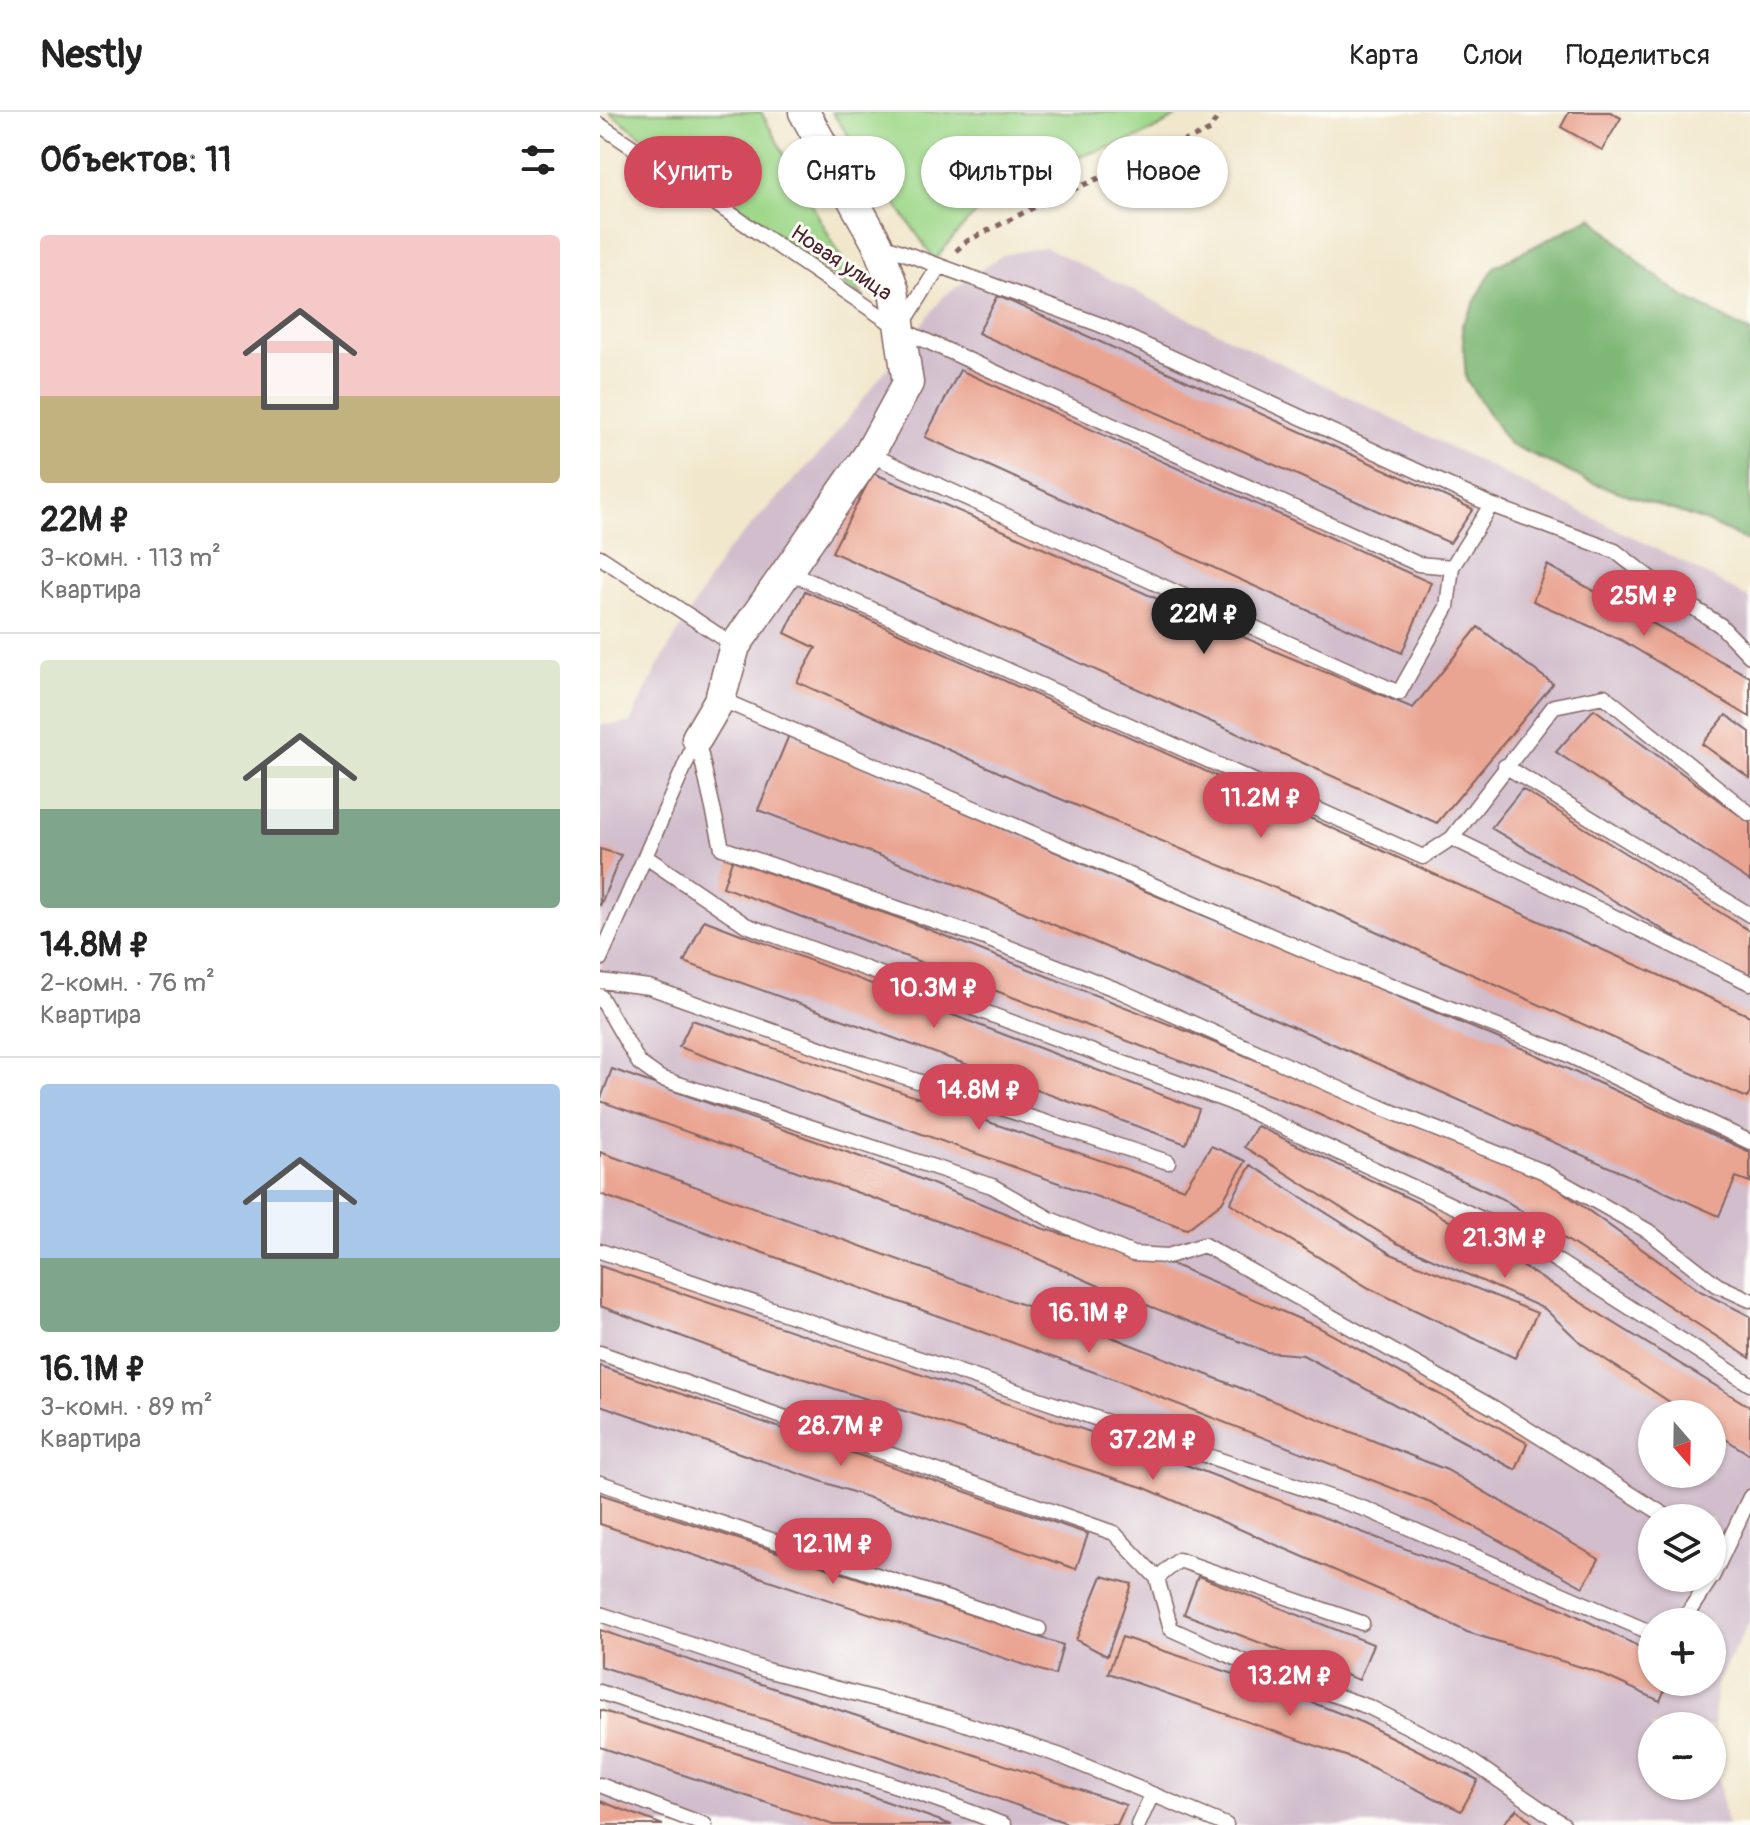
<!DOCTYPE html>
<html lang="ru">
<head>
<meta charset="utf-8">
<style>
  :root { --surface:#fff; --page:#f2f2f2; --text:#222; --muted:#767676; --line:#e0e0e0; --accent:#d1495b }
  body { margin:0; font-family:Pangolin,sans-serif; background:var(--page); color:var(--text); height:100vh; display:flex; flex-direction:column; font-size:30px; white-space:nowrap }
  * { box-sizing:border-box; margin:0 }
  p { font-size:26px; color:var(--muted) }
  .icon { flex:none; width:44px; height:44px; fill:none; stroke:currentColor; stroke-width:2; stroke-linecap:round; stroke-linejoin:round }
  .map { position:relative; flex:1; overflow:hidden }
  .drawer { display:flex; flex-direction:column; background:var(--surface); width:600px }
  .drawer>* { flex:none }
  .guide { position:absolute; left:24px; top:24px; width:760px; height:72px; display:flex; gap:16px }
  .needle { width:52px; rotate:160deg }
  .buttons { position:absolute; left:1038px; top:1288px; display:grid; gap:16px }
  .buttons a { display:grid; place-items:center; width:88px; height:88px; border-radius:50%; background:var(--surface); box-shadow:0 2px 6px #0004; font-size:40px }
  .price { position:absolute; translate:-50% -68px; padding:0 18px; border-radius:28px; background:var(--accent); color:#fff; font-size:26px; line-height:52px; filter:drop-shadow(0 2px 4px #0008) }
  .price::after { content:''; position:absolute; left:50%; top:48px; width:24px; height:18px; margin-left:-12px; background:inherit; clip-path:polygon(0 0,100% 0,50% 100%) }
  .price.selected { background:#222; color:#fff }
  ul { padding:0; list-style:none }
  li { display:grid; align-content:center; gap:16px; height:424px; padding:0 40px }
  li+li { border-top:2px solid var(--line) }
  li span { display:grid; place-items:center; height:248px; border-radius:8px; color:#555 }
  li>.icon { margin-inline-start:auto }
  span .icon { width:144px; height:144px; fill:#fffc; stroke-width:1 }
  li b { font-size:34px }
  h2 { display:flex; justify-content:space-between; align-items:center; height:96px; padding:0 40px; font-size:34px }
  .pill { padding:0 28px; border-radius:36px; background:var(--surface); box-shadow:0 2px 6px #0004; font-size:28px; line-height:72px }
  .pill.selected { background:var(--accent); color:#fff }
  header { display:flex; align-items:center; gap:48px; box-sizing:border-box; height:112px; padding:0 40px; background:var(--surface); border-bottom:2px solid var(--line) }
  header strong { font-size:38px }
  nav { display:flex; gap:44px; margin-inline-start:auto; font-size:28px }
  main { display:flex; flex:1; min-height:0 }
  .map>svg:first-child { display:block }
</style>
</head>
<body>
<header>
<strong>Nestly</strong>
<nav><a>Карта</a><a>Слои</a><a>Поделиться</a></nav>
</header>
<main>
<section class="drawer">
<h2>Объектов: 11<svg class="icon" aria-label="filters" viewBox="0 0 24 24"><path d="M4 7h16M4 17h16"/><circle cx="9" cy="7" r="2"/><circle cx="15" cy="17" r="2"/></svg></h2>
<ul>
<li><span style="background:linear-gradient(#f6c9c9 65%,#c2b280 0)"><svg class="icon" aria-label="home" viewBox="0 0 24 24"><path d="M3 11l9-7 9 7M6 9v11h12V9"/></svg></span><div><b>22M ₽</b><p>3-комн. · 113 m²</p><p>Квартира</p></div></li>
<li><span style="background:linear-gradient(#dfe7d0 60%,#7fa58c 0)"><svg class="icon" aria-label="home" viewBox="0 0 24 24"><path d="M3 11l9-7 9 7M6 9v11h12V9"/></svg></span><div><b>14.8M ₽</b><p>2-комн. · 76 m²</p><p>Квартира</p></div></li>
<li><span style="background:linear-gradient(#a9c7e8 70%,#7fa58c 0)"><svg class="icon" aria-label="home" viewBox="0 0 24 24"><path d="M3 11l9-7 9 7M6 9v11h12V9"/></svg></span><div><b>16.1M ₽</b><p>3-комн. · 89 m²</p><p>Квартира</p></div></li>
</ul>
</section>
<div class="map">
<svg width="1150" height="1713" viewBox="0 0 1150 1713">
  <rect width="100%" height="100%" fill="#fdfcf7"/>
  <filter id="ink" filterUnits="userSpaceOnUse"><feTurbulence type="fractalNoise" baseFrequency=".0125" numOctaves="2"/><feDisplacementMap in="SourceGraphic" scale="16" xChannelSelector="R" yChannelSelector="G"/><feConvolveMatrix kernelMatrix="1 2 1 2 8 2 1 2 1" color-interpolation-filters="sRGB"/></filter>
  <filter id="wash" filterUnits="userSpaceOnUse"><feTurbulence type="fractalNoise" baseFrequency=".006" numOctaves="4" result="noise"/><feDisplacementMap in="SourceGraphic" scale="32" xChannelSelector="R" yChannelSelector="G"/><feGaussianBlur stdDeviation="1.8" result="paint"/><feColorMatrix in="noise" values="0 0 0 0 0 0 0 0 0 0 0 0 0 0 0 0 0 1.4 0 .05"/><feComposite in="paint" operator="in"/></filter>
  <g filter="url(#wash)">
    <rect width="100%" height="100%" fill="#f1e7cc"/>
    <path fill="#d1bdcc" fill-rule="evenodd" d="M445,135L1085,451L1150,487V1509L1116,1572L1113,1638L1127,1713H0V613L30,611L58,554L125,441L223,338L344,184L402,143ZM1052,1302H1112V1362H1052ZM1052,1406H1112V1466H1052ZM1052,1510H1112V1570H1052ZM1052,1614H1112V1674H1052Z"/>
    <path fill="#9fd88a" stroke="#747c5a" stroke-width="2" d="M9,0H161L264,187Z
      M232,0H581C545,33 475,41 432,61C392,80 361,114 335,148Z"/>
    <path fill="#7fb876" stroke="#646c50" stroke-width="2" d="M992,105L1044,155L1081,183L1150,220V430L1102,408L990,370L908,331L866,267L862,213L894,155Z"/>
    <g id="blocks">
      <path fill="#eaa592" d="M969,0H1010L1021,6L1002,38L961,15Z
        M398,184L873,397L850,431L378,221Z
        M360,258L831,471L802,541L325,325Z
        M273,361L684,543L813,596L878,515L953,572L837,711L232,440Z
        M947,453L1150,565V605L1021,528L933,489Z
        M205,479L1150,904V981L1147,986L740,803L439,678L197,570L216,536L185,521Z
        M994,597L1150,711V769L956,640Z
        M1126,603L1150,620V666L1102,632Z
        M189,623L533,774L926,938L1150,1040V1070L1136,1065L1119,1104L731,931L384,783L158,698Z
        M922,677L1150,819V869L891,716Z
        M0,737L21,743L0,794Z
        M132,748L307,809L586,919L946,1068L1100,1179L1150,1204V1246L903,1087L709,998L123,775Z
        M104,808L599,997L586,1032L84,850Z
        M92,908L584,1077L611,1034L646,1049L622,1090L587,1117L79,935Z
        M12,957L303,1060L444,1117L579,1155L718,1215L927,1331L916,1358L703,1243L667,1240L508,1178L416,1137L0,989Z
        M657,1014L823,1093L1150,1295V1343L1112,1318V1302H1088L982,1232L945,1197L797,1131L644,1035Z
        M0,1040L504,1222L847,1358L999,1447L983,1475L833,1392L516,1268L0,1082Z
        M651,1053L791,1142L937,1201L915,1246L769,1176L630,1091Z
        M0,1154L576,1349L963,1497L1052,1541V1570H1068L1060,1589L994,1559L867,1520L796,1485L545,1376L148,1249L0,1194Z
        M0,1254L488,1422L476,1457L0,1293Z
        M0,1382L463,1533L455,1563L0,1412Z
        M502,1464L532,1472L507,1544L476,1528Z
        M598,1464L773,1532L759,1568L584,1502Z
        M0,1518L191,1582L526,1693L517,1713H472L286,1647L0,1554Z
        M522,1525L667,1573L757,1608L878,1668L861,1699L757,1648L508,1561Z
        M0,1598L271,1684L352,1713H233L0,1635Z
        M0,1689L63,1713H0Z
        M917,1697L935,1713H902Z"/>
    </g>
  </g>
  <g filter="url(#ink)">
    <use href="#blocks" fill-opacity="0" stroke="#846563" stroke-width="2"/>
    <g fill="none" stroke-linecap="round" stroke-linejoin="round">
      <defs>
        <path id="service" d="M0,13L300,217L818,452L852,455
          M277,131L501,213L891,393L1015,439L1060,474L1120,513L1150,544
          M303,212L339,154
          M269,342L799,581L847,495L852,455L891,393
          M0,445L135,534
          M189,460L823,745L852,726L954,594L1004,584L1150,702
          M120,587L739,853L962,940L1150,1030
          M97,626L122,736L387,827L520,879L785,997L942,1059L1048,1119L1117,1173L1150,1188
          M905,654L1150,803
          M852,726L1150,871
          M46,745L146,813L630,990L918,1124L1150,1272
          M0,847L97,626
          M0,869L49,875L265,952L568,1050
          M0,884L39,951L60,966L392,1074L450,1107L533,1142L568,1144L604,1133L894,1296L1069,1406
          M0,1139L768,1398L1052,1521
          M0,1241L514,1421L557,1466L579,1448L762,1511
          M0,1371L439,1517
          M1112,1465L1150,1385
          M557,1466L571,1517L662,1558L769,1595L858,1640L964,1713
          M0,1502L166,1558L348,1606L461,1644L626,1713
          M1082,1510L1111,1466
          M0,1580C134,1627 273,1660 404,1713
          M0,1673L105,1713
          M538,1713L552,1682"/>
        <path id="minor" d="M97,626L120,587L135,534L269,342L308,271L294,178L277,131L204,0"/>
      </defs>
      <use href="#service" stroke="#846563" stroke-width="17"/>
      <use href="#minor" stroke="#846563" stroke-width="33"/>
      <path stroke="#846563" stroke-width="5" stroke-dasharray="6 6" stroke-linecap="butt" d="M356,139L367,129L449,88L610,18L620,0"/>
      <use href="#service" stroke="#fff" stroke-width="14"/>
      <use href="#minor" stroke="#fff" stroke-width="30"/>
    </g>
  </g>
  <g text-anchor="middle" stroke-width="6" stroke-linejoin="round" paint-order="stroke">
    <g font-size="22" fill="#4a1f2b" stroke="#fdfcf7">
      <text transform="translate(242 150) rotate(34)" y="8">Новая улица</text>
    </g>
  </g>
</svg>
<div class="buttons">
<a><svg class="needle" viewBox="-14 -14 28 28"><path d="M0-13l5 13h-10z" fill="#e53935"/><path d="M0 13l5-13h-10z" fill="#767676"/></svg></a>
<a><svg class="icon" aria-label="layers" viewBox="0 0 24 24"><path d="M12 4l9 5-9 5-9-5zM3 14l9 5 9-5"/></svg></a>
<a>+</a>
<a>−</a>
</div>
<b class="price" style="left:1044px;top:526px">25M ₽</b>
<b class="price selected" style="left:604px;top:544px">22M ₽</b>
<b class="price" style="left:661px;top:728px">11.2M ₽</b>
<b class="price" style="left:334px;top:918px">10.3M ₽</b>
<b class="price" style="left:379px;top:1020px">14.8M ₽</b>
<b class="price" style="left:905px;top:1168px">21.3M ₽</b>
<b class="price" style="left:489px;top:1243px">16.1M ₽</b>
<b class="price" style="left:241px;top:1356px">28.7M ₽</b>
<b class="price" style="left:553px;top:1370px">37.2M ₽</b>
<b class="price" style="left:233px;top:1474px">12.1M ₽</b>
<b class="price" style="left:690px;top:1606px">13.2M ₽</b>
<div class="guide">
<a class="pill selected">Купить</a>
<a class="pill">Снять</a>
<a class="pill">Фильтры</a>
<a class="pill">Новое</a>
</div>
</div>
</main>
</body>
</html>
